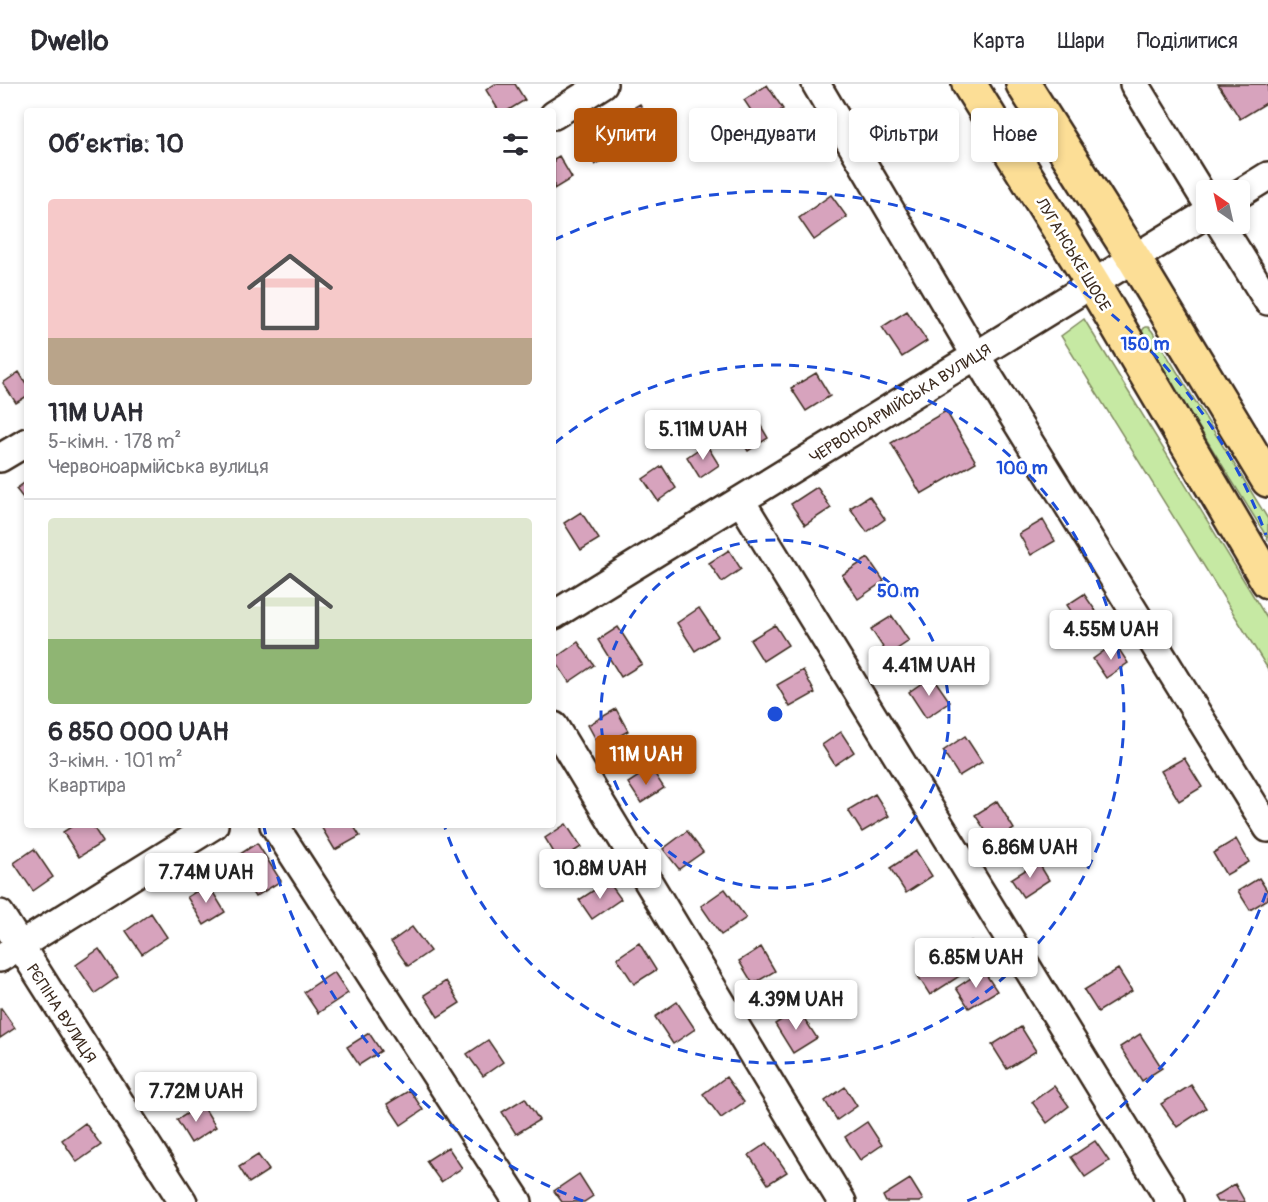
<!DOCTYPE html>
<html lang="uk">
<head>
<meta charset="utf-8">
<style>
  :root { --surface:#fff; --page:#f2f2f3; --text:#2b2b33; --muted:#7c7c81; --line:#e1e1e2; --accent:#b45309 }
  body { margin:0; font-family:Pangolin,sans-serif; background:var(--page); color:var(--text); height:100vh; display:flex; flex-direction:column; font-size:22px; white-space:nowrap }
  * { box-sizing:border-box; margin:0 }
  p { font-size:20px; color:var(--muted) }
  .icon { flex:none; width:33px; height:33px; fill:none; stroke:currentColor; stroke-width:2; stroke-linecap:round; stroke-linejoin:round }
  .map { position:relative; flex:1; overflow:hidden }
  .drawer { position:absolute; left:24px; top:24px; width:532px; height:720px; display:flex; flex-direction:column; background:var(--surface); border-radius:6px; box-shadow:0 3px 9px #0003 }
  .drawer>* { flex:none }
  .hud { position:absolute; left:574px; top:24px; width:570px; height:54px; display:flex; gap:12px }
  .needle { width:39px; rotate:326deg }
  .fabs { position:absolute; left:1196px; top:96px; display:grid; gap:12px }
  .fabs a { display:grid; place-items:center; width:54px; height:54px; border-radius:6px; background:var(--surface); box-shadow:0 3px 9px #0003; font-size:30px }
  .price { position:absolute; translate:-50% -51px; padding:0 14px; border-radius:6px; background:#fff; color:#222; font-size:20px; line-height:39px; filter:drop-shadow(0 2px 3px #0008) }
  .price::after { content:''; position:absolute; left:50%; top:36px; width:18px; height:14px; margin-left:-9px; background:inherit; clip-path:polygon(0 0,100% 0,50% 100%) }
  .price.on { background:var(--accent); color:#fff }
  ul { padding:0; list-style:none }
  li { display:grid; align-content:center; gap:12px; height:318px; padding:0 24px }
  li+li { border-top:2px solid var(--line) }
  li span { display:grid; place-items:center; height:186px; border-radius:6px; color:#555 }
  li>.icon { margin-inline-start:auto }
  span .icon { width:108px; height:108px; fill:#fffc; stroke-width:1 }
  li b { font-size:26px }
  h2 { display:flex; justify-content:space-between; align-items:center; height:72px; padding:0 24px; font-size:26px }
  .chip { padding:0 21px; border-radius:6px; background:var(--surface); box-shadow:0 3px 9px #0003; font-size:21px; line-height:54px }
  .chip.on { background:var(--accent); color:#fff }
  header { display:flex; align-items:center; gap:36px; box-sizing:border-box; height:84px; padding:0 30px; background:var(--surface); border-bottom:2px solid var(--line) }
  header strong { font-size:28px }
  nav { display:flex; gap:33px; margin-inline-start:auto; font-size:21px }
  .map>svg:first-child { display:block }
</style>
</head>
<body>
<header>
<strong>Dwello</strong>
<nav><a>Карта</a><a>Шари</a><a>Поділитися</a></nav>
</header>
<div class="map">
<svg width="1268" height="1118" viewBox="0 0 1268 1118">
  <rect width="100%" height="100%" fill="#fff"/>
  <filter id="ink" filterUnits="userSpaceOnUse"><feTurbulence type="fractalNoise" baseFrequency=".0167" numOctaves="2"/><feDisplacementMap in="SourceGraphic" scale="12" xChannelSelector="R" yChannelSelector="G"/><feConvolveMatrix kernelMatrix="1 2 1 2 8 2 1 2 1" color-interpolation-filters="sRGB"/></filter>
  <g filter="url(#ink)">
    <path fill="#c6e9a3" stroke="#808a60" stroke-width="1.5" d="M1084,235L1268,536V585L1061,252Z
      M1145,243H1148L1152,247L1268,435V455L1143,253L1142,247Z"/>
    <path fill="#d7a3bd" stroke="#3b2a1e" stroke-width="1.5" d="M495,0H515L525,16L507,27H499L486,6Z
      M1218,0H1268V18L1240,35Z
      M767,1L783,25L760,40L744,16Z
      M640,20L654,44L631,58L617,33Z
      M788,36L803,57L784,70L769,49Z
      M605,42L620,65L595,81L581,58Z
      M559,72L572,94L554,105V75Z
      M831,111L847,133L814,156L799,134Z
      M907,227L927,257L902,273L882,243Z
      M19,288L27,301V312L16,319L3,299Z
      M816,289L830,312L806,327L791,304Z
      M946,327L976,378L921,410L891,359Z
      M755,332L768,354L748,367L734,345Z
      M706,360L719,381L700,394L687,373Z
      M662,382L676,404L658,417L643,395Z
      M27,397V419L16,405Z
      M817,403L831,424L805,441L791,420Z
      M869,412L885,435L867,448L850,424Z
      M581,428L599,455L581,466L564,439Z
      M1043,436L1055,457L1031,471L1019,450Z
      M729,466L741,485L722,498L709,479Z
      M868,474L884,497L858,515L842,491Z
      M1084,510L1104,539L1087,551L1067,521Z
      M699,524L718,552L695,567L677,539Z
      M892,532L909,557L888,571L871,545Z
      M775,541L788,561L763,577L750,556Z
      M618,543L642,580L621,593L598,556Z
      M578,558L594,581L569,598L554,575Z
      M1115,559L1128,579L1106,594L1093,575Z
      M803,586L815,609L790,623L777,601Z
      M932,592L950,618L926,634L909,608Z
      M616,625L628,647L600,663L588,641Z
      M841,648L854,668L835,681L822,661Z
      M965,652L982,678L959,692L943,667Z
      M1184,674L1202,703L1179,717L1161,687Z
      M651,684L664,704L641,719L628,699Z
      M875,710L889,732L862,748L848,726Z
      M997,717L1014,745L993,758L975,731Z
      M566,740L581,763L559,777L545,754Z
      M74,741H92L103,758L79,773L63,748Z
      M320,741H353L360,752L335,766Z
      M687,747L703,768L679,785L663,765Z
      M1236,755L1249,778L1226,791L1213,769Z
      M257,759L281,797L255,813L231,776Z
      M34,765L53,793L33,807L14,779Z
      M916,767L932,792L906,809L890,784Z
      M1038,778L1049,796L1023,813L1011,795Z
      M1259,794L1268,808V815L1250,826L1238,807Z
      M608,797L621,815L592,835L579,816Z
      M208,800L225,828L204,841L187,813Z
      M725,805L746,834L721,851L701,822Z
      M151,829L167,853L142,870L126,847Z
      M412,843L430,867L408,882L391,858Z
      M971,857L983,877L930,911L918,892Z
      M639,859L656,886L634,900L617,874Z
      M761,863L775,887L753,900L739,877Z
      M99,865L118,893L95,909L76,881Z
      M1118,885L1132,907L1098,928L1084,906Z
      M983,886L997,907L969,924L956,904Z
      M334,888L348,909L318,929L304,908Z
      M446,897L460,919L438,933L424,911Z
      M677,918L695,945L673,960L655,933Z
      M1,924L15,944L0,954V925Z
      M798,925L817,954L793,969L775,940Z
      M1021,943L1036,967L1007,985L992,961Z
      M369,949L381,967L359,981L347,963Z
      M1140,950L1162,984L1142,997L1120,963Z
      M488,956L503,978L483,992L467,970Z
      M726,993L744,1018L721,1034L703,1010Z
      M1191,1001L1206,1024L1177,1043L1161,1020Z
      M1054,1002L1069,1022L1047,1039L1032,1018Z
      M845,1003L857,1022L837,1036L825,1017Z
      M410,1006L423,1026L401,1041L387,1020Z
      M525,1014L539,1036L516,1050L502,1028Z
      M202,1020L216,1043L191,1059L177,1036Z
      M867,1038L882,1061L860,1076L845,1053Z
      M85,1039L101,1061L77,1078L62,1056Z
      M1095,1057L1109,1077L1085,1093L1071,1073Z
      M767,1059L787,1088L768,1100L749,1071Z
      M448,1063L462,1084L441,1098L426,1077Z
      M258,1071L269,1086L249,1099L239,1083Z
      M579,1090L593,1112L584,1118H562L554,1107Z
      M910,1095L923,1116L919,1118H886L883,1112Z
      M1235,1100L1245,1118H1217L1214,1113Z"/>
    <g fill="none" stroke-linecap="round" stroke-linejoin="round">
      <defs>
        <path id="minor" d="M816,0L976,272L1268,744
          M1134,0L1206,117
          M554,31L603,0
          M1239,110L1268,92
          M1220,140L1268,217
          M0,374L27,358
          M741,417L1171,1118
          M554,531L1206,130
          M554,642L842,1118
          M274,741L518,1118
          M0,830L183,1118
          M0,874L214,741"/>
        <path id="major" d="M969,0L1093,200L1268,497
          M1023,0L1133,173L1268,396"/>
      </defs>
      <use href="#minor" stroke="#3b2a1e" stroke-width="32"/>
      <use href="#major" stroke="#3b2a1e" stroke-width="38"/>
      <use href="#minor" stroke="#fff" stroke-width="27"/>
      <use href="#major" stroke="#fcde96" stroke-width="33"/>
    </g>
  </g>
  <g fill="none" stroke="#1d4ed8" stroke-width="3" stroke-dasharray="10 8">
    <circle cx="775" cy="630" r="174"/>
    <path d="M555 359A349 349 0 1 1 445 744"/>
    <path d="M1266 809A523 523 0 0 1 967 1117M583 1117A523 523 0 0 1 264 743M554 156A523 523 0 0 1 1266 451"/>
  </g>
  <g text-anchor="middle" stroke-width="5" stroke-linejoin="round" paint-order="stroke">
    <g font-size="16" fill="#3b2a1e" stroke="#fff">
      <text transform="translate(1074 170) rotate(59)" y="6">ЛУГАНСЬКЕ ШОСЕ</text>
      <text transform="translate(900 319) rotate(-32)" y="6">ЧЕРВОНОАРМІЙСЬКА ВУЛИЦЯ</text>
      <text transform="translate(62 929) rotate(57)" y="6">РЄПІНА ВУЛИЦЯ</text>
    </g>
  </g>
  <circle cx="775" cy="630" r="9" fill="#1d4ed8" stroke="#fff" stroke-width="3"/>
  <g font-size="18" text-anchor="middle" font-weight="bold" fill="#1d4ed8" stroke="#fff" stroke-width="5" stroke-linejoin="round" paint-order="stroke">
    <text x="1145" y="266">150 m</text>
    <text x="1022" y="390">100 m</text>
    <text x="898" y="513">50 m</text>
  </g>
</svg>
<div class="fabs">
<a><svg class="needle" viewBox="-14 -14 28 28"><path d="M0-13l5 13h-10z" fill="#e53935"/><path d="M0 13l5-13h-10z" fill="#7c7c81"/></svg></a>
</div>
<b class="price" style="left:703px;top:377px">5.11M UAH</b>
<b class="price" style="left:1111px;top:577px">4.55M UAH</b>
<b class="price" style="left:929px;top:613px">4.41M UAH</b>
<b class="price on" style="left:646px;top:702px">11M UAH</b>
<b class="price" style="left:1030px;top:795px">6.86M UAH</b>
<b class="price" style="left:600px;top:816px">10.8M UAH</b>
<b class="price" style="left:206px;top:820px">7.74M UAH</b>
<b class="price" style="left:976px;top:905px">6.85M UAH</b>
<b class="price" style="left:796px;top:947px">4.39M UAH</b>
<b class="price" style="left:196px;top:1039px">7.72M UAH</b>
<div class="hud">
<a class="chip on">Купити</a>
<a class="chip">Орендувати</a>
<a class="chip">Фільтри</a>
<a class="chip">Нове</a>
</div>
<section class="drawer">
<h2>Об’єктів: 10<svg class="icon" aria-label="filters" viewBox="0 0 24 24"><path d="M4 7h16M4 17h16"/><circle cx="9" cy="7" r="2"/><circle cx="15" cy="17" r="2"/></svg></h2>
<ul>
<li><span style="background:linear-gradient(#f6c9c9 75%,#b9a48a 0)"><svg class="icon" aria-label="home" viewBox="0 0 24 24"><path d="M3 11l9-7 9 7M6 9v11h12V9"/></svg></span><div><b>11M UAH</b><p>5-кімн. · 178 m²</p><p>Червоноармійська вулиця</p></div></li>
<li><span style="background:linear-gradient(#dfe7d0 65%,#8fb573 0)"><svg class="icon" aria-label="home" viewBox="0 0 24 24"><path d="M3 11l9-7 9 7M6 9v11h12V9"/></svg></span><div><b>6 850 000 UAH</b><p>3-кімн. · 101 m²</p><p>Квартира</p></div></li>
</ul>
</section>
</div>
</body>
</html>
